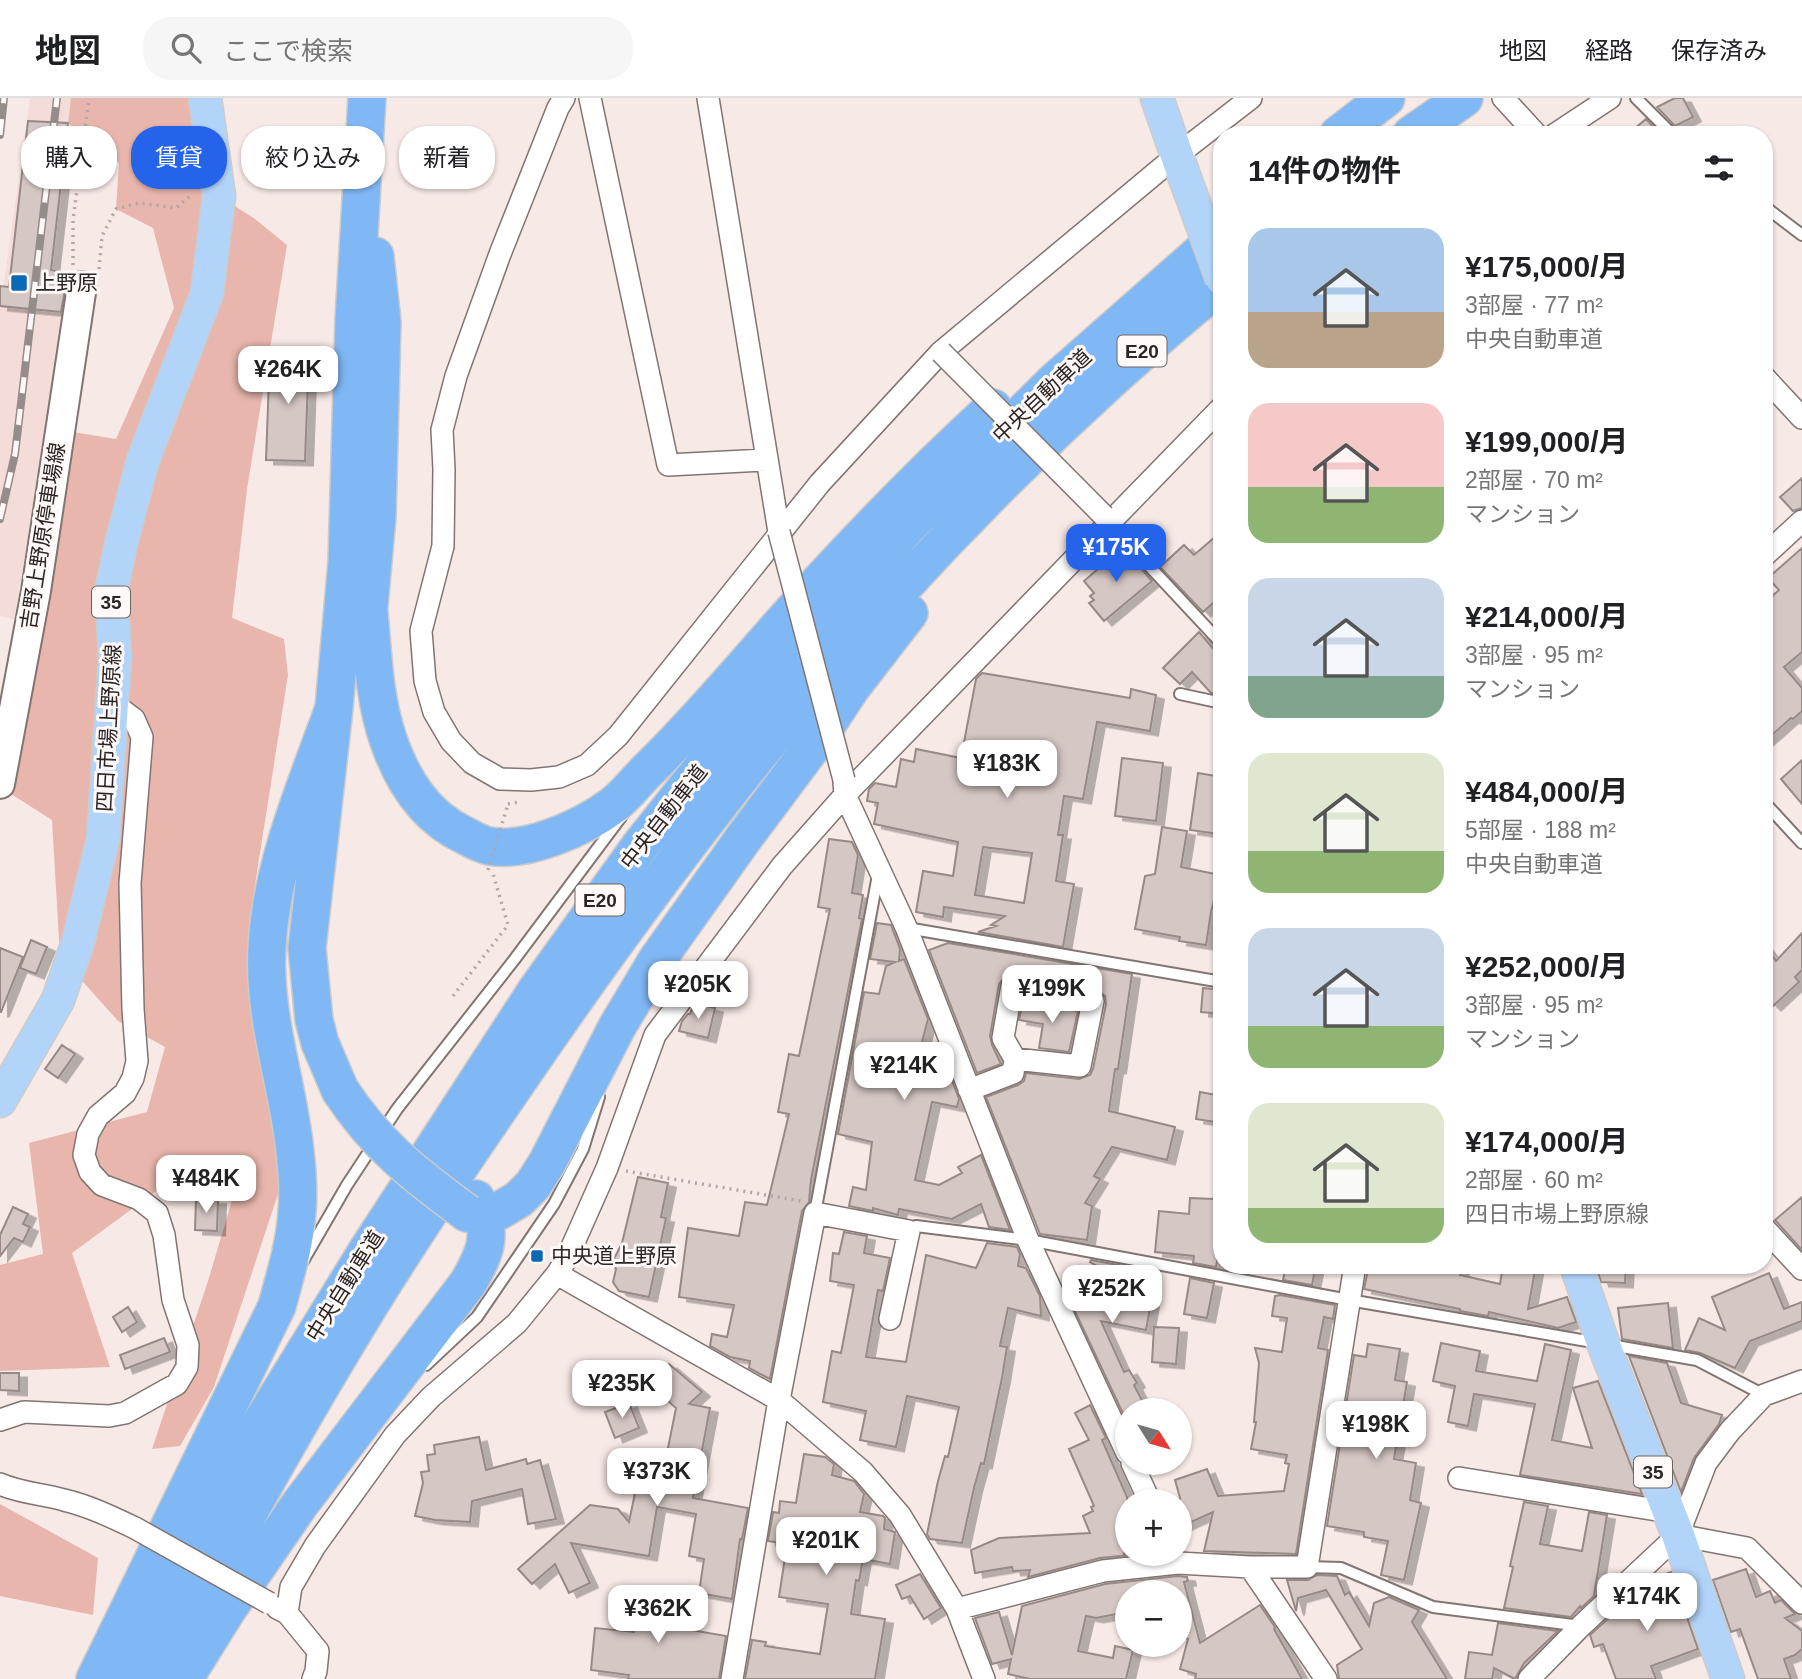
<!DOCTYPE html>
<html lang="ja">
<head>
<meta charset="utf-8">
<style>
  :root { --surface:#fff; --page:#f6f6f6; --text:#202124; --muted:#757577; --line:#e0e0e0; --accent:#2563eb }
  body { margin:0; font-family:Arial,"Noto Sans JP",sans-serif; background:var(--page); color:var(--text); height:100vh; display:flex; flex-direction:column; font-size:26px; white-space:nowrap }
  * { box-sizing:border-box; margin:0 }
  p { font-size:23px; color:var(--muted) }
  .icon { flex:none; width:38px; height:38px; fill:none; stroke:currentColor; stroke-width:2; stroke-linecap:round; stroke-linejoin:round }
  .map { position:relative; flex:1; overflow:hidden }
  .panel { position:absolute; left:1213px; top:28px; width:560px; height:1148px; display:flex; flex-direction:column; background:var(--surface); border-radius:28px; box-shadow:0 2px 5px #0004 }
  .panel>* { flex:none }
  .guide { position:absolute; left:21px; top:28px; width:665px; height:63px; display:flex; gap:14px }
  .needle { width:46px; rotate:127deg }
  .buttons { position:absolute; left:1115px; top:1300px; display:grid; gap:14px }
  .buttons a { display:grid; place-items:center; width:77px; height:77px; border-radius:50%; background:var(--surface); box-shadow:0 2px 5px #0004; font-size:35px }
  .price { position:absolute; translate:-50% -60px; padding:0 16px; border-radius:14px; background:#fff; color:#222; font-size:23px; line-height:46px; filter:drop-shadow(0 2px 4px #0008) }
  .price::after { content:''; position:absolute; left:50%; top:42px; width:21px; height:16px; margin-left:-10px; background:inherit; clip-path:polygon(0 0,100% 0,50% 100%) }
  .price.on { background:var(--accent); color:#fff }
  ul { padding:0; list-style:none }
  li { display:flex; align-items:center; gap:21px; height:175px; padding:0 35px }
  li span { display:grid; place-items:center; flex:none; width:196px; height:140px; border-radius:21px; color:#555 }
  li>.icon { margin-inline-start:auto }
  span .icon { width:84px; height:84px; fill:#fffc; stroke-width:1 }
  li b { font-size:30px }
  h2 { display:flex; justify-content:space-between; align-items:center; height:84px; padding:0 35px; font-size:30px }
  .pill { padding:0 24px; border-radius:28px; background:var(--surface); box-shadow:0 2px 5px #0004; font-size:24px; line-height:63px }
  .pill.on { background:var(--accent); color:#fff }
  header { display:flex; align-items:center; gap:42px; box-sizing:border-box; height:98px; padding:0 35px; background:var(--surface); border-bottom:2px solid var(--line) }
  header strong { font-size:33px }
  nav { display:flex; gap:38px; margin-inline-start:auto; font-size:24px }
  .search { width:490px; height:63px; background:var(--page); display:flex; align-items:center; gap:18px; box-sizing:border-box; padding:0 24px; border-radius:28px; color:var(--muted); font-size:26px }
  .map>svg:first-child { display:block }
</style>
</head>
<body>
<header>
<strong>地図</strong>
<div class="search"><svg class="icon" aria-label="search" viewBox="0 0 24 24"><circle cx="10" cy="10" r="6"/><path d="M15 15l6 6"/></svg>ここで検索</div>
<nav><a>地図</a><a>経路</a><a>保存済み</a></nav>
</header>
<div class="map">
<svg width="1802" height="1581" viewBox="0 0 1802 1581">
  <defs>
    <filter id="shadow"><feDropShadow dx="8" dy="4.5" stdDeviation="0" flood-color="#0004"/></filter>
  </defs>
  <rect width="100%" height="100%" fill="#f7e9e6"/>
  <path fill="#f4ddd8" d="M30,0H71L51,172L73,177L69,214L14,521L0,518V213Z"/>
  <path fill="#e8b6ac" d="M71,0H205L219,98L255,121L287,147L247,391L232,520L284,541L288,577L254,793L279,1093L214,1289L180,1348L152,1351L208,1183L233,1099L174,1080L72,1155L110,1269L0,1273V1167L43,1156L29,1045L147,1014L165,949L118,923L60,858L52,722L0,689L60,332L116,341L174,210L153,130L116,111L119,65L68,25Z
    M0,1406L98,1460L93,1517L0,1498Z"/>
  <path fill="#d5c7c4" stroke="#968986" stroke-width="2" fill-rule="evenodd" filter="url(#shadow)" d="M1675,0H1683L1693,19L1675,28L1657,9Z
    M1646,21L1660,36L1627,37Z
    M28,23L68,25L51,172L70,176L66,186L61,214L0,208V188L9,189Z
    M270,254L309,255L305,363L266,362Z
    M1802,380V410L1793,413L1780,399Z
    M1222,433V497L1203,514L1160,469L1184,447L1194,457Z
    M1122,450L1152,483L1104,523L1089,505L1094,502L1090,498L1094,495L1084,483Z
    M1802,450V554L1784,569L1802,590V613L1793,621L1791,620L1764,644V505L1779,492L1768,480Z
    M1199,534L1222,561V589L1215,595H1211L1192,574L1180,586L1163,570Z
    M982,575L1130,600L1131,591L1156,597L1150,633L1097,624L1083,701L1064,698L1058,737H1063L1056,783L1074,786L1063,849L978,834L996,828L991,827L1005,818L944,809L943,819L916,814L923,773L953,778L958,744L874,726L878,705L867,703L869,691L875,685L896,689L901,661L914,664L916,651L961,660L976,581ZM983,749L1032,755L1024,805L975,797Z
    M1122,660L1163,665L1156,723L1115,718Z
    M1802,662V706L1781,681Z
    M1198,675L1222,679V719L1219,736L1190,732Z
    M1162,729L1187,733L1181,769L1220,777L1211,814L1206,847L1179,843L1180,839L1135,831L1145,778L1155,776Z
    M829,741L852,744L858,757L852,795L863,797L859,820L862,821L811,1082L809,1104L802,1113L770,1281L749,1270L750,1263L730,1259L710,1248L712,1236L727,1239L734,1207L679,1199L688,1130L739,1138L745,1104L767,1107L789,1016L778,1014L789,956L799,958L830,811L818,809Z
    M877,825L891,827L900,851L899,863L904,861L928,921L921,948L940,952L959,1001L957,1009L932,1004L915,1082L939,1087L962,1075L958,1069L981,1057L1010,1132L989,1129L981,1106L952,1121L899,1111L898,1117L873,1110V1113L849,1108L853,1089L866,1092L872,1044L838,1036L864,894L879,896L886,868L895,864L870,861Z
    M1802,835V872L1795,879L1799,884L1773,908L1764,899V847L1776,863Z
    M31,842L47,849L36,876L20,870Z
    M948,845L1132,876L1118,971H1115L1109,1013L1175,1029L1167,1062L1112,1049L1094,1078L1100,1081L1085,1105L1092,1108L1087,1142L1040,1136L986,999L1018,987L1024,983L1026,975L1079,981L1090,977L1093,971L1106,906L1105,898L1095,890L1014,875L1007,876L999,886L990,938L992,947L1001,966L977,975L929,852Z
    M0,850L23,859L1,914H0Z
    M1203,890L1222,892V916L1201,914Z
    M1023,903L1078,913L1069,954L1039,950L1043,926L1019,922Z
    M695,905L715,910L708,940L679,933L682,923L688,916H690Z
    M62,947L75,956L58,980L45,971Z
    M1200,994L1222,998V1025L1196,1021Z
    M638,1079L668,1085L661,1119L666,1120L649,1199L619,1193L613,1184L616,1171L612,1165L622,1145Z
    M1802,1099V1152L1775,1122Z
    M1190,1100L1214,1101L1222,1105V1158H1218L1216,1169L1193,1165L1194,1158L1155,1154L1159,1113L1189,1116Z
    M196,1101L218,1102L217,1133L195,1132Z
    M13,1109L28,1116L23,1126L30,1129L23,1144L14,1140L0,1158V1137Z
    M844,1134L867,1138L864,1155L890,1160L883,1193L878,1192L866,1259L906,1264L926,1157L976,1170L987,1145L1017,1149L1020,1156L1018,1168L1026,1170L1040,1198L1041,1218L1008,1210L1000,1248L1007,1249L1002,1280L984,1366L981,1365L974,1390L962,1445L930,1441L927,1436L938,1383L945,1358L948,1359L959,1309L907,1298L896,1349L860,1342L866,1313L823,1304L832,1253L841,1255L854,1187L830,1183L833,1155L839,1156Z
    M1091,1162L1140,1171L1134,1202L1151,1205L1146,1232L1101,1223L1124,1274L1129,1272L1137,1285L1134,1287L1147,1312H1127V1324L1065,1192L1089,1180L1133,1188L1090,1164Z
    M1286,1167H1316L1312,1187L1283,1182Z
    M1380,1167H1437L1461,1172L1460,1177L1500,1186L1503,1167H1536L1528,1211L1567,1199L1576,1224L1558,1230L1489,1214L1488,1218L1460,1213V1211L1364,1191L1368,1172L1378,1174Z
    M1596,1167H1626L1625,1185L1601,1184Z
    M1769,1175L1784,1211L1802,1204V1223L1750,1243L1735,1270L1700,1255L1685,1252L1699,1220L1725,1232L1712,1199Z
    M1190,1180L1214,1185L1207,1220L1184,1216Z
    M1280,1197L1335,1207L1333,1221L1324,1219L1318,1250L1328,1252L1296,1456L1204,1453L1213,1414L1180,1429V1400L1175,1382L1207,1371L1218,1398L1284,1393L1289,1366L1285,1365L1287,1357L1251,1351L1256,1324H1254L1259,1265L1255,1250L1282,1254L1287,1220L1272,1218L1275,1198Z
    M1668,1205L1673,1250L1622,1241L1618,1210Z
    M128,1209L137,1224L122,1234L113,1219Z
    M1154,1229L1179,1230L1176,1266L1152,1264Z
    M164,1240L170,1254L125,1271L120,1257Z
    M1441,1245L1480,1253L1476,1273L1537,1283L1545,1246L1571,1252L1552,1342L1592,1350L1573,1290L1598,1283L1642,1396L1520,1377L1535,1306L1474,1296L1468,1328L1448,1324L1455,1288L1433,1283Z
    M1368,1246L1400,1251L1395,1282L1407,1284L1394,1361L1416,1365L1410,1402L1421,1405L1404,1482L1381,1477L1388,1443L1364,1439V1434L1327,1428L1354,1257L1366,1259Z
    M1629,1258L1667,1265L1681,1305L1722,1317L1719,1326L1694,1360L1681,1394Z
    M669,1266L702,1294L689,1306L710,1310L693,1400L748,1410L742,1441H740L732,1501L699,1495L704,1461L689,1458L696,1416L657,1409L649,1458L571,1445L590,1485L569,1495L555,1466L532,1486L518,1471L590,1407L618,1411L629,1424L640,1371L663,1375L676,1310L651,1288Z
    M0,1275H19V1293L0,1292Z
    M629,1305L639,1330L615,1340L605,1314Z
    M1090,1307L1106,1340L1102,1342L1127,1399V1454L1123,1456H1139L1100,1460L1028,1479L1030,1472L1013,1473L1012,1469L975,1475L971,1452L999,1440L1090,1435L1083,1418L1093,1413L1091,1409L1094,1408L1069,1351L1089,1342L1075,1315Z
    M479,1339L486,1372L526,1361L527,1366L540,1362L556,1421L528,1426L522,1391L472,1403L470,1424L435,1422L415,1418L423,1385L421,1374L429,1373L427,1357L435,1356L434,1347Z
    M804,1356L825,1359L834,1366L832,1377L854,1383L864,1396L860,1414L883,1418L885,1420L884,1431L895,1434L890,1466L863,1461L859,1483L856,1482L851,1516L885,1521L875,1581H745L752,1542L766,1544L765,1548L820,1556L828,1506L779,1499L787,1446L768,1443L773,1414L779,1415L780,1403L796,1405Z
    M1524,1404L1548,1408L1540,1446L1582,1453L1589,1414L1607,1417L1594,1498L1581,1510L1580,1508L1571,1519L1504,1510L1513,1469L1510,1468Z
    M1746,1471L1756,1499L1770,1493L1775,1505L1781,1502L1795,1516L1785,1520L1802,1533V1551L1795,1557L1784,1561L1791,1581H1758L1740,1531L1731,1534L1713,1482Z
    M1671,1474L1698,1551L1651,1568L1656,1581H1616L1603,1546L1594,1549L1590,1537L1621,1509L1622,1512L1657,1499L1651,1481Z
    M920,1476L941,1510L924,1521L910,1498L902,1501L896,1487Z
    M1317,1477L1337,1478L1345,1497L1349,1494L1369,1528L1374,1505L1389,1499L1419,1512L1412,1524L1447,1581H1339L1337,1567L1362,1551L1326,1492L1298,1500L1296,1513L1287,1482H1308Z
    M1178,1478L1187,1479L1188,1483L1184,1484L1200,1545L1260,1507L1275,1529L1274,1531L1302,1581H1195L1196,1576L1180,1571L1188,1541L1180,1539V1494H1127V1514L1096,1520L1086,1518L1078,1553L1113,1560L1115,1548L1133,1552L1126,1581H1030L1008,1576L1011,1561L992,1566L975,1520L999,1514L1012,1557L1022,1508L1105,1486Z
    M641,1490L679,1495L674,1529L726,1538L719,1581H628L629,1577L591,1572L595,1530L634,1534Z
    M1498,1525L1558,1533L1524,1565L1515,1581L1494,1570L1492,1581H1465L1469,1554L1492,1557Z"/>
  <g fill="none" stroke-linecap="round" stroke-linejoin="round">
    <defs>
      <path id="service" d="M1636,0L1673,37
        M1764,108L1802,137
        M1110,426L1222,546
        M1180,596L1222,605
        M1764,704L1802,745
        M907,830L1222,884
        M815,1115L878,777
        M909,1133L916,1128L1028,1142L1349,1202L1697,1262L1764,1297
        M303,1163L347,1087L397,1011L514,862L621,719
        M426,1267L477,1219L554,1106L583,1051L599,999
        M1307,1469L1341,1470L1433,1509L1581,1528"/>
      <path id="minor" d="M564,0L558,10L500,156L456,278L442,332L444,371L443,448L421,533L425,583L434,614L451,643L472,665L500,681L531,682L559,679L587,667L618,638L820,385L941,254L1176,58L1251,0
        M590,0L668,367L766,362
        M708,0L779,434
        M1503,0L1537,37
        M1554,37L1610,0
        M1764,279L1802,320
        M1764,458L1802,423
        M844,684L845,697L906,829L1028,1142L1127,1355
        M969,992L1013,975L1015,961L1003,940L1012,888L1093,903L1080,968L1015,961
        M1764,1130L1802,1171
        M557,1176L779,1302L863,1374L900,1417L957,1511L984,1581
        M0,1322L24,1314L109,1318L125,1315L177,1286L187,1269L188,1247L173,1202L164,1137L157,1115L139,1101L102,1087L90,1074L84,1057L88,1036L98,1018L125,995L133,980L137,963L133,911L130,785L142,639L134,621L111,604
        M1132,1365L1150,1404
        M1459,1380L1669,1414
        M0,1386C20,1395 43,1396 64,1402C89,1408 112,1419 135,1430
        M1678,1437L1747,1450L1802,1505
        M1250,1469L1326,1581
        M277,1510L287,1515L318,1553L316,1573L313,1581
        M957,1511L1103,1473L1178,1465L1250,1469H1307L1355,1167
        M287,1515L291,1489L315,1448L395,1337L431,1299L517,1225L557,1176L567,1160L607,1070L655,937L782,768L845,697L1222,309
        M732,1581L779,1302L815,1115L909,1133L890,1221
        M1529,1581L1581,1528L1678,1437L1706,1365L1730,1333L1764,1297L1802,1283"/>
      <path id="secondary" d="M0,686L36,493L82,188"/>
      <path id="primary" d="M1157,0L1182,72
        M0,1003L58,902L78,844L103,741L115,559L111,494L121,446L143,362L207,195L219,98L205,0
        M1576,1167L1603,1245L1678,1437L1728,1581"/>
      <path id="motorway" d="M1338,37L1386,0
        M1411,37L1464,0
        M369,515C373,557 374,600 388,641C402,682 424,718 464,737C472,741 480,746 489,748C527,755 582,730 612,708C626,698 637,682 650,670C704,617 752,558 803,502C864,435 926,371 993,310
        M366,540L377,419L382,224L375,158
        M340,992L320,945L314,922L307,850L334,610L347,464L354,222L367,0
        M467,1115L484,1116L499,1113L519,1101L533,1087L547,1065L617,929L657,862L743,741L814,646L851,590L909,515
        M95,1581L277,1208C285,1178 295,1146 297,1114C299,1092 297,1068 294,1045C286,980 263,916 267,850C271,767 306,688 334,610
        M122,1581L255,1335L367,1153L536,893L640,748L713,656L826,520L909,427L1054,284L1222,136
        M156,1581C223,1462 287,1342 358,1226C410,1140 467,1057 524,974C611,847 702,723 801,605C928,453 1069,312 1222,185
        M184,1581L227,1512L300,1406L468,1185C486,1154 494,1135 476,1101"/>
    </defs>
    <use href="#service" stroke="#817572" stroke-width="14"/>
    <use href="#minor" stroke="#817572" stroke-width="24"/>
    <use href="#secondary" stroke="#817572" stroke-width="32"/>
    <use href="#primary" stroke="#cccbcb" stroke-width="35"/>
    <use href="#motorway" stroke="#cccbcb" stroke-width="40"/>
    <path stroke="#b2a7a4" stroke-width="3.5" stroke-dasharray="2 5" stroke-linecap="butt" d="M73,167V122L89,0
      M99,171L102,138L116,111L140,105L176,110L192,96
      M508,706L519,704
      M453,898L508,827L493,776
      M626,1073L801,1103"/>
    <use href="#service" stroke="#fff" stroke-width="10"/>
    <use href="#minor" stroke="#fff" stroke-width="21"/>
    <use href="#secondary" stroke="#fff" stroke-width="28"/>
    <use href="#primary" stroke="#b3d4f9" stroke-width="32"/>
    <use href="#motorway" stroke="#80b8f5" stroke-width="37"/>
    <defs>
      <path id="rail" d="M0,37L4,0
        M0,421L15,356L57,0"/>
    </defs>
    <use href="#rail" stroke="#968c8a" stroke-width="8"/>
    <use href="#rail" stroke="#fef8f7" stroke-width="5" stroke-dasharray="16" stroke-linecap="butt"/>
    <defs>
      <path id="minor-bridge" d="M941,254L1104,418
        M779,434L844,682
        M135,1430L269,1505"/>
      <path id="primary-bridge" d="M1182,72L1222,181"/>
      <path id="motorway-bridge" d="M340,992C376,1047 415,1077 467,1115"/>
    </defs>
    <use href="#minor-bridge" stroke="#817572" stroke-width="24" stroke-linecap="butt"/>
    <use href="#primary-bridge" stroke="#cccbcb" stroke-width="35" stroke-linecap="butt"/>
    <use href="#motorway-bridge" stroke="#cccbcb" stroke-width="40" stroke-linecap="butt"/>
    <path stroke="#b2a7a4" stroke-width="3.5" stroke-dasharray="2 5" stroke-linecap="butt" d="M488,772L508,706"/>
    <use href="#minor-bridge" stroke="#fff" stroke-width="21"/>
    <use href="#primary-bridge" stroke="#b3d4f9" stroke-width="32"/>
    <use href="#motorway-bridge" stroke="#80b8f5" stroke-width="37"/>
  </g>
  <g fill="#0b68b5" stroke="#fef8f7" stroke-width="2.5">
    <rect x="10" y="176" width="18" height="18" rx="3.5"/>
    <rect x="530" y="1151" width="14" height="14" rx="3.5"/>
  </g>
  <g text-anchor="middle" stroke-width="6" stroke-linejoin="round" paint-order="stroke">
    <g fill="#fef8f7" stroke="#6a6564" stroke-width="2">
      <rect x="1117.5" y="237.5" width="49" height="31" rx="5"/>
      <rect x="92" y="488.5" width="38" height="31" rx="5"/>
      <rect x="575.5" y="786.5" width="49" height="31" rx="5"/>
      <rect x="1634" y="1358.5" width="38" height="31" rx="5"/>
    </g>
    <g font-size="19" font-weight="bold" fill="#2b2625">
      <text x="1142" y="260">E20</text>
      <text x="111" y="511">35</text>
      <text x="600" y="809">E20</text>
      <text x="1653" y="1381">35</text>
    </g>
    <g font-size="21" fill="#2b2625" stroke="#fef8f7" text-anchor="start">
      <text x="35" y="192">上野原</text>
      <text x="551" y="1165">中央道上野原</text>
    </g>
    <g font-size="21" fill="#2b2625" stroke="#fef8f7">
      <text transform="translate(1042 298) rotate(-43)" y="7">中央自動車道</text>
      <text transform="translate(43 438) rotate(-81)" y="7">吉野上野原停車場線</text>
      <text transform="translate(109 630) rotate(-87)" y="7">四日市場上野原線</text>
      <text transform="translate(664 719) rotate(-52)" y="7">中央自動車道</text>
      <text transform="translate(345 1188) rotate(-58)" y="7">中央自動車道</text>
    </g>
  </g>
</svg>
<div class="buttons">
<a><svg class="needle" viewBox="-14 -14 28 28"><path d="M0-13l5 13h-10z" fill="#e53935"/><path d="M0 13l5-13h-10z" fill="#757577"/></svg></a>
<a>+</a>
<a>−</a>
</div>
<b class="price" style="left:288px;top:308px">¥264K</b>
<b class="price on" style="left:1116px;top:486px">¥175K</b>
<b class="price" style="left:1007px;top:702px">¥183K</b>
<b class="price" style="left:698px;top:923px">¥205K</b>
<b class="price" style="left:1052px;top:927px">¥199K</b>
<b class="price" style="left:904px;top:1004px">¥214K</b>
<b class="price" style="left:206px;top:1117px">¥484K</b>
<b class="price" style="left:1112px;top:1227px">¥252K</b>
<b class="price" style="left:622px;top:1322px">¥235K</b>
<b class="price" style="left:1376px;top:1363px">¥198K</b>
<b class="price" style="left:657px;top:1410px">¥373K</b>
<b class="price" style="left:826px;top:1479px">¥201K</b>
<b class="price" style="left:1647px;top:1535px">¥174K</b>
<b class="price" style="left:658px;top:1547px">¥362K</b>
<div class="guide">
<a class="pill">購入</a>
<a class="pill on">賃貸</a>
<a class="pill">絞り込み</a>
<a class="pill">新着</a>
</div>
<section class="panel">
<h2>14件の物件<svg class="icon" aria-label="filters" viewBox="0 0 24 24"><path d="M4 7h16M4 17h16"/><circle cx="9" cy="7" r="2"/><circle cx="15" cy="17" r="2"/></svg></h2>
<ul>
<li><span style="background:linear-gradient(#a9c7e8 60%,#b9a48a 0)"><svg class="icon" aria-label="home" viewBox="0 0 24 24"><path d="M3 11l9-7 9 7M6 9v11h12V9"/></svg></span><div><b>¥175,000/月</b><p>3部屋 · 77 m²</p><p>中央自動車道</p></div></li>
<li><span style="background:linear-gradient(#f6c9c9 60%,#8fb573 0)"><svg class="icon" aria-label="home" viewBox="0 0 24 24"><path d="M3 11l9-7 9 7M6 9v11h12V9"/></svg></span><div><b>¥199,000/月</b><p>2部屋 · 70 m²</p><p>マンション</p></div></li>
<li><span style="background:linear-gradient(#c9d6e8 70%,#7fa58c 0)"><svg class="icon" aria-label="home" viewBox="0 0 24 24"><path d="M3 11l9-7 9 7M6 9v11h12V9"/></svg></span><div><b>¥214,000/月</b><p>3部屋 · 95 m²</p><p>マンション</p></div></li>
<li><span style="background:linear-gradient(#dfe7d0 70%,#8fb573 0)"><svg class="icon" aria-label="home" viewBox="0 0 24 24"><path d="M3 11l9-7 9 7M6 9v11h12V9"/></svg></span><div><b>¥484,000/月</b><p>5部屋 · 188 m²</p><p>中央自動車道</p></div></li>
<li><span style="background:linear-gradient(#c9d6e8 70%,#8fb573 0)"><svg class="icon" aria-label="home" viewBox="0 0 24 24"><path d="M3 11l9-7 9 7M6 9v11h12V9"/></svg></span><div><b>¥252,000/月</b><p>3部屋 · 95 m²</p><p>マンション</p></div></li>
<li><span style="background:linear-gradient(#dfe7d0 75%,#8fb573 0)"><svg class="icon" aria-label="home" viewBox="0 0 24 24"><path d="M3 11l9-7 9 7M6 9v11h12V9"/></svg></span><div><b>¥174,000/月</b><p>2部屋 · 60 m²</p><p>四日市場上野原線</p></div></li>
</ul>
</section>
</div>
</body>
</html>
